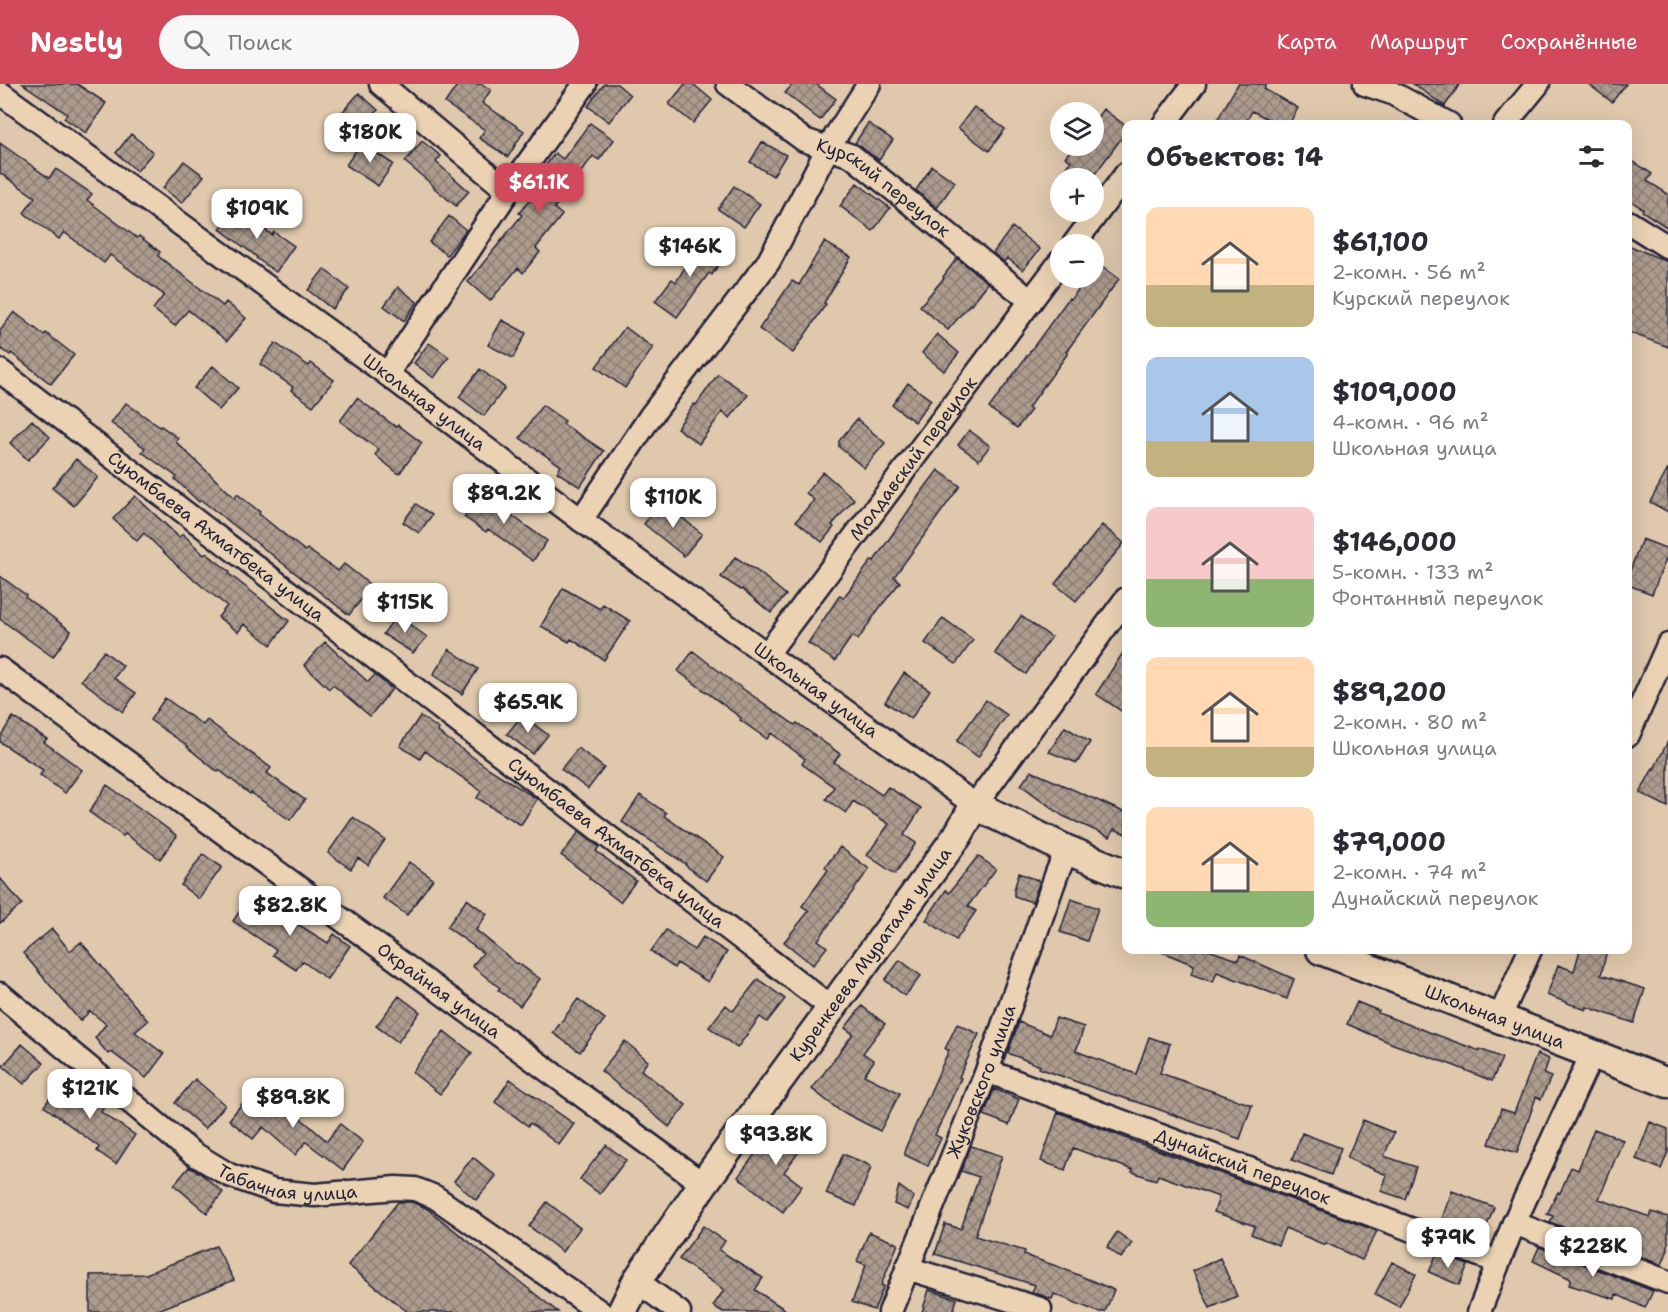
<!DOCTYPE html>
<html lang="ru">
<head>
<meta charset="utf-8">
<style>
  :root { --surface:#fff; --page:#f7f7f7; --text:#2b2b33; --muted:#7c7c81; --accent:#d1495b }
  body { margin:0; font-family:"Shantell Sans",sans-serif; background:var(--page); color:var(--text); height:100vh; display:flex; flex-direction:column; font-size:22px; white-space:nowrap }
  * { box-sizing:border-box; margin:0 }
  p { font-size:20px; color:var(--muted) }
  .icon { flex:none; width:33px; height:33px; fill:none; stroke:currentColor; stroke-width:2; stroke-linecap:round; stroke-linejoin:round }
  .map { position:relative; flex:1; overflow:hidden }
  .sheet { position:absolute; left:1122px; top:36px; width:510px; height:834px; display:flex; flex-direction:column; background:var(--surface); border-radius:12px; box-shadow:0 6px 24px #0002 }
  .sheet>* { flex:none }
  .controls { position:absolute; left:1050px; top:18px; display:grid; gap:12px }
  .controls a { display:grid; place-items:center; width:54px; height:54px; border-radius:50%; background:var(--surface); box-shadow:0 6px 24px #0002; font-size:30px }
  .price { position:absolute; translate:-50% -51px; padding:0 14px; border-radius:12px; background:#fff; color:#222; font-size:20px; line-height:39px; filter:drop-shadow(0 2px 3px #0008) }
  .price::after { content:''; position:absolute; left:50%; top:36px; width:18px; height:14px; margin-left:-9px; background:inherit; clip-path:polygon(0 0,100% 0,50% 100%) }
  .price.selected { background:var(--accent); color:#fff }
  ul { padding:0; list-style:none }
  li { display:flex; align-items:center; gap:18px; height:150px; padding:0 24px }
  li span { display:grid; place-items:center; flex:none; width:168px; height:120px; border-radius:12px; color:#555 }
  li>.icon { margin-inline-start:auto }
  span .icon { width:72px; height:72px; fill:#fffc; stroke-width:1 }
  li b { font-size:26px }
  h2 { display:flex; justify-content:space-between; align-items:center; height:72px; padding:0 24px; font-size:26px }
  header { display:flex; align-items:center; gap:36px; box-sizing:border-box; height:84px; padding:0 30px; background:var(--accent); color:#fff }
  header strong { font-size:28px }
  nav { display:flex; gap:33px; margin-inline-start:auto; font-size:21px }
  .search { width:420px; height:54px; background:var(--page); display:flex; align-items:center; gap:15px; box-sizing:border-box; padding:0 21px; border-radius:33px; color:var(--muted); font-size:22px }
  .map>svg:first-child { display:block }
</style>
</head>
<body>
<header>
<strong>Nestly</strong>
<div class="search"><svg class="icon" aria-label="search" viewBox="0 0 24 24"><circle cx="10" cy="10" r="6"/><path d="M15 15l6 6"/></svg>Поиск</div>
<nav><a>Карта</a><a>Маршрут</a><a>Сохранённые</a></nav>
</header>
<div class="map">
<svg width="1668" height="1228" viewBox="0 0 1668 1228">
  <defs>
    <pattern id="building-cross-hatch" width="8" height="8" patternUnits="userSpaceOnUse" patternTransform="scale(1.5)"><rect width="8" height="8" fill="#ad9c8e"/><path d="M0 0l8 8M0 8l8-8" fill="none" stroke="#8c7f75"/></pattern>
  </defs>
  <rect width="100%" height="100%" fill="#dfc8ac"/>
  <filter id="ink" filterUnits="userSpaceOnUse"><feTurbulence type="fractalNoise" baseFrequency=".0167" numOctaves="2"/><feDisplacementMap in="SourceGraphic" scale="12" xChannelSelector="R" yChannelSelector="G"/><feConvolveMatrix kernelMatrix="1 2 1 2 8 2 1 2 1" color-interpolation-filters="sRGB"/></filter>
  <g filter="url(#ink)">
    <path fill="url(#building-cross-hatch)" stroke="#22223b" stroke-width="1.5" d="M23,0H77L106,19L86,49L64,34L67,30Z
      M458,0H482L491,6L482,19L524,47L508,73L479,54L485,46L445,19Z
      M604,0H617L630,11L609,38L588,22Z
      M685,0H693L712,16L693,39L669,20Z
      M793,0H816L836,15L820,36L785,9Z
      M1238,0H1267L1264,5L1298,24L1289,40H1278L1252,27L1245,40H1215Z
      M1413,0H1460L1445,22Z
      M1588,0H1626L1612,18Z
      M359,9L378,26L357,50L338,33Z
      M974,23L1005,45L989,67L958,44Z
      M1103,25L1126,42V48L1092,94H1057L1071,77L1065,73L1074,62H1094V38Z
      M590,39L614,56L599,76L593,72L554,124L562,131L536,164L540,168L523,189L518,184L490,217L468,198L522,131L519,129L546,95L539,90L555,69L563,75Z
      M868,39L893,56L879,76L855,59Z
      M131,50L153,68L137,87L116,69Z
      M422,57L441,72L436,78L469,107L456,122L433,103L434,102L405,78Z
      M762,58L786,71L773,92L750,78Z
      M0,59L49,94L56,85L92,110L87,116L137,154L139,152L160,168L158,172L223,222L226,218L246,234L227,257L188,226L175,242L153,225L164,211L110,171L104,179L64,148L59,155L24,129L35,113L0,89Z
      M361,59L393,80L378,102L346,81Z
      M1628,74L1652,90L1647,97L1668,110V144L1642,127L1643,125L1628,115Z
      M184,77L204,92L182,119L163,104Z
      M932,82L955,98L937,124L916,106Z
      M857,99L890,124L873,147L840,122Z
      M734,102L760,120L744,143L718,125Z
      M237,124L272,151L274,148L294,162L276,188L256,174L257,173L220,145Z
      M449,132L466,146L447,171L429,158Z
      M1012,143L1040,165L1023,186L1007,174L1004,178L993,169Z
      M702,156L725,170L712,191L709,189L677,233L655,217L672,195L676,198Z
      M824,158L851,173L824,219L826,220L793,269L759,245L792,197L799,201Z
      M1628,161L1668,178V263L1628,248Z
      M957,174L988,199L971,221L970,220L948,246L920,222L944,194L943,193Z
      M1098,179L1119,195L1066,268L1068,269L1028,324L1031,326L1017,344L989,324L1069,214L1071,215L1087,194H1094V185Z
      M324,185L349,205L332,225L308,206Z
      M398,203L417,218L404,237L384,222Z
      M14,228L44,251L46,249L74,271L51,300L11,269L10,271L0,264V247Z
      M502,236L526,249L513,274L488,261Z
      M625,243L653,264L625,304L596,283Z
      M937,250L959,269L944,287L922,269Z
      M275,259L309,282L311,279L334,296L313,322L291,306L293,303L260,280Z
      M429,259L449,273L434,294L414,279Z
      M213,282L238,304L219,326L194,304Z
      M480,285L505,304L484,332L459,313Z
      M718,290L748,311L730,334L722,328L699,360L677,344L694,320L696,321Z
      M908,299L931,316L915,338L892,321Z
      M357,314L396,343L398,341L422,359L399,390L375,371L379,366L340,337Z
      M126,319L160,343L161,342L178,354L176,358L235,414L237,410L260,428L259,430L305,467L307,465L338,487L344,480L372,502L349,531L244,449L201,416L199,418L175,395L177,393L142,368L145,364L111,339Z
      M542,321L565,337L563,340L604,367L580,403L557,388L561,382L520,354Z
      M857,335L885,359L864,384L839,363V357Z
      M32,336L50,353L28,376L10,359Z
      M969,346L990,362L979,376L958,361Z
      M76,375L98,393L74,422L52,404Z
      M1668,385V428L1650,418Z
      M938,386L960,402L894,493L900,498L878,526L858,556L852,552L835,577L808,559L840,511L843,514L872,476L874,477L920,410Z
      M823,388L854,415L832,441L834,443L822,458L796,437L814,416L806,409Z
      M483,405L505,420L503,425L547,457L533,477L488,445L486,448L464,433Z
      M135,412L179,453L183,450L204,471L206,469L230,488L229,490L289,537L271,561L244,540L238,548L218,533L227,522L183,487L144,449L137,457L113,435Z
      M662,417L702,450L684,472L644,440Z
      M416,420L432,431L419,449L403,438Z
      M1102,441L1124,459L1076,517L1055,500Z
      M1642,455L1668,465V470L1652,510L1628,501V492Z
      M735,473L760,489L786,511L771,529L742,505L741,506L721,493Z
      M0,492L26,511L25,513L71,547L53,573L0,535Z
      M563,504L600,525L603,520L630,537L604,576L571,555L569,558L541,542Z
      M397,531L427,553L413,569L383,550Z
      M1021,532L1051,553L1026,590L995,569Z
      M943,534L973,556L956,580L925,559Z
      M325,558L368,598L375,591L392,605L370,632L333,601L329,605L304,581Z
      M1126,564V630L1096,610Z
      M449,565L478,585L462,610L433,591Z
      M104,567L123,582L114,594L136,609L123,628L81,596Z
      M693,567L733,598L795,641L797,639L840,670L834,678L882,711L888,703L921,724L904,751L916,759L895,790L867,771L889,740L853,717L846,729L826,715L834,703L802,680L805,675L771,649L767,655L740,636L741,634L678,587Z
      M904,589L930,606L911,635L885,618Z
      M165,614L203,641L207,636L271,684L267,689L305,716L290,736L251,709L250,710L219,686L218,688L187,663L188,662L150,636Z
      M986,616L1007,631L978,673L957,657Z
      M522,631L548,651L533,670L507,650Z
      M420,632L439,645L438,648L488,684L537,715L521,741L477,714L481,707L425,667L420,675L400,662Z
      M13,633L47,655L44,658L82,686L65,709L40,691L43,686L0,658V653Z
      M1065,643L1090,658L1077,679L1049,668Z
      M1668,657V723L1640,709L1653,684L1654,685Z
      M578,664L604,684L588,705L561,685Z
      M1031,687L1126,729V750L1114,745L1110,753L1063,732L1021,701Z
      M107,701L141,725L177,752L160,775L125,750L123,752L89,728Z
      M640,711L666,729L664,732L724,773L706,797L685,781L686,780L622,738Z
      M353,733L385,756L368,781L358,774L351,785L328,769Z
      M579,748L599,763L596,767L636,797L620,818L589,794L590,793L561,771Z
      M840,763L869,785L818,856L827,863L813,881L784,858L809,827L802,822L828,786L825,783Z
      M203,770L222,783L199,815L181,801Z
      M978,772L996,785L968,822L976,827L956,856L926,836L946,806L949,809Z
      M409,778L433,795L407,831L383,814Z
      M1019,789L1040,797L1032,818L1014,812V806Z
      M0,794L22,820L0,839Z
      M254,806L278,822L275,826L328,859L334,850L350,862L327,895L302,877L296,886L273,871L276,866L233,837Z
      M467,815L487,830L476,846L517,880L518,879L540,895L520,922L498,906L500,904L472,882L483,869L447,843Z
      M1071,815L1098,824L1087,857L1060,848Z
      M52,845L70,867L81,858L148,937L135,948L164,970L146,994L111,968L108,970L95,954L106,940L90,927L80,937L23,869Z
      M666,846L694,866L703,853L727,868L708,898L677,879L674,884L651,867Z
      M1157,866H1208L1238,876L1240,871L1294,895L1287,915L1217,888L1213,898L1191,890L1194,881Z
      M1580,866H1607L1601,891L1645,905L1634,939L1587,923L1586,926L1547,911L1558,881L1574,887Z
      M900,876L921,892L905,912L885,896Z
      M758,895L785,915L767,938L760,933L737,964L709,943L726,921L733,927Z
      M399,912L420,928L398,958L376,942Z
      M578,915L605,935L580,968L553,949Z
      M1357,918L1379,927L1378,929L1480,967V965L1502,974L1492,997L1455,982L1393,960L1347,940Z
      M862,922L885,940L863,969L874,977L864,991L900,1009L880,1047L839,1026L812,1005L853,950L845,944Z
      M1056,934L1084,943L1076,967L1136,990L1149,953L1170,960L1160,989L1252,1021L1240,1055L1152,1023L1102,1007L1039,984L1040,982L1008,969L1019,938L1050,951Z
      M957,940L979,950L959,993L961,994L935,1051L941,1054L928,1082L905,1071V1065L949,966L945,965Z
      M444,947L472,969L440,1010L412,988Z
      M625,957L648,977L641,986L686,1021L669,1043L601,987Z
      M22,960L44,979L24,1000L3,982Z
      M1537,970L1549,975L1544,990L1551,993L1541,1015L1536,1013L1517,1069L1489,1060L1501,1025L1514,1029Z
      M65,994L104,1023L101,1028L135,1051L116,1080L97,1067L99,1063L44,1022Z
      M195,995L225,1021L205,1045L175,1019Z
      M510,995L574,1040L559,1061L530,1039L528,1042L495,1018Z
      M256,1002L296,1034L298,1032L327,1057L340,1040L363,1058L343,1086L306,1058L295,1071L263,1043L253,1055L229,1036Z
      M994,1005L1019,1015L1009,1041L984,1031Z
      M1058,1028L1141,1060L1377,1147L1362,1176L1326,1159L1325,1161L1285,1144L1278,1161L1251,1150L1255,1142L1214,1128L1219,1113L1158,1091L1156,1096L1132,1088L1133,1086L1073,1064L1065,1086L1041,1077Z
      M782,1034L809,1054L784,1088L802,1102L783,1128L738,1093Z
      M1363,1036L1394,1049L1384,1072L1416,1083L1405,1115L1381,1107L1387,1091L1347,1074Z
      M1650,1038L1668,1045V1068L1661,1085L1636,1075Z
      M1594,1045L1623,1056L1599,1115L1650,1133L1652,1128L1668,1133V1165L1662,1181L1636,1171L1639,1163L1609,1153L1607,1160L1550,1138L1553,1132L1547,1130L1558,1108L1560,1109L1571,1083L1578,1086Z
      M1302,1049L1341,1064L1331,1091L1292,1076Z
      M606,1061L626,1076L600,1110L580,1095Z
      M971,1062L1002,1072L975,1152L1025,1167L1024,1171L1059,1183L1114,1206L1105,1228H1098L1054,1210L1052,1215L1032,1208L1035,1201L935,1170L945,1140L961,1145L979,1093L961,1087Z
      M843,1070L865,1079L871,1083L856,1122L826,1110Z
      M473,1073L496,1092L476,1116L454,1097Z
      M189,1083L200,1089L223,1108L207,1129L174,1101Z
      M899,1102L914,1113L908,1126L894,1120Z
      M1452,1107L1494,1123L1483,1152L1481,1151L1479,1156L1447,1145L1449,1140L1441,1137Z
      M398,1118H412L426,1124L558,1228H408L348,1181Z
      M547,1118L580,1144L562,1168L529,1142Z
      M703,1142L725,1157L719,1166L763,1194L755,1206L789,1228H723L713,1222L724,1206L679,1175Z
      M869,1148L898,1160L881,1201L884,1202L874,1226L852,1218L866,1181L857,1177Z
      M1117,1148L1132,1159L1121,1174L1107,1163Z
      M216,1162L234,1196L153,1228H90V1191L146,1190Z
      M1539,1163L1653,1207L1645,1224L1616,1210L1615,1215L1569,1201L1571,1195L1533,1177Z
      M1437,1169L1468,1181L1459,1201L1429,1188Z
      M1220,1174L1237,1212L1210,1224L1193,1187Z
      M1392,1178L1416,1190L1399,1223L1375,1210Z
      M929,1206L957,1215L953,1228H922Z"/>
    <g fill="none" stroke-linecap="round" stroke-linejoin="round">
      <defs>
        <g id="minor">
          <path d="M381,0L508,107"/>
          <path id="s1" d="M728,0L804,56L852,72L1031,217"/>
          <path d="M1365,0L1392,9L1449,40"/>
          <path id="s2" d="M0,9L387,290L581,436L975,721L1126,515"/>
          <path d="M1164,40L1194,0"/>
          <path d="M1505,40L1538,0"/>
          <path d="M1628,138L1668,163"/>
          <path d="M1074,160L1126,90"/>
          <path id="s3" d="M0,287L832,924"/>
          <path d="M387,290L508,107L585,0"/>
          <path d="M581,436L650,333L769,177L828,64L869,0"/>
          <path id="s4" d="M767,570L1060,178"/>
          <path id="s5" d="M0,585L703,1100"/>
          <path d="M1628,651L1668,561"/>
          <path id="s6" d="M0,910L191,1068L229,1091L274,1107L315,1111L396,1104L415,1105L435,1113L600,1228"/>
          <path d="M1499,935L1530,866"/>
          <path id="s7" d="M987,987L1498,1178"/>
          <path d="M1514,1139L1668,1198"/>
          <path d="M907,1184L1040,1225"/>
          <path d="M637,1197L679,1228"/>
          <path id="s8" d="M890,1228L987,987L1057,789L1067,766"/>
          <path d="M1479,1228L1514,1139L1592,970"/>
        </g>
        <g id="tertiary">
          <path id="s9" d="M1321,866L1668,999"/>
          <path id="s10" d="M622,1228L637,1197L703,1100L958,751L975,721L1067,766L1126,790"/>
        </g>
      </defs>
      <use href="#minor" stroke="#22223b" stroke-width="27"/>
      <use href="#tertiary" stroke="#22223b" stroke-width="33"/>
      <use href="#minor" stroke="#ebd2b3" stroke-width="22"/>
      <use href="#tertiary" stroke="#ebd2b3" stroke-width="28"/>
    </g>
  </g>
  <g text-anchor="middle" stroke-width="4.5" stroke-linejoin="round" paint-order="stroke">
    <g font-size="18" fill="#22223b" stroke="#ebd2b3">
      <text dy="6" stroke="none"><textPath href="#s1" startOffset="188">Курский переулок</textPath></text>
      <text dy="6" stroke="none"><textPath href="#s2" startOffset="525">Школьная улица</textPath></text>
      <text dy="6" stroke="none"><textPath href="#s4" startOffset="244">Молдавский переулок</textPath></text>
      <text dy="6" stroke="none"><textPath href="#s3" startOffset="272">Суюмбаева Ахматбека улица</textPath></text>
      <text dy="6" stroke="none"><textPath href="#s2" startOffset="1011">Школьная улица</textPath></text>
      <text dy="6" stroke="none"><textPath href="#s3" startOffset="776">Суюмбаева Ахматбека улица</textPath></text>
      <text dy="6" stroke="none"><textPath href="#s10" startOffset="436">Куренкеева Мураталы улица</textPath></text>
      <text dy="6" stroke="none"><textPath href="#s5" startOffset="544">Окрайная улица</textPath></text>
      <text dy="6" stroke="none"><textPath href="#s9" startOffset="186">Школьная улица</textPath></text>
      <text dy="6" stroke="none"><textPath href="#s8" startOffset="248">Жуковского улица</textPath></text>
      <text dy="6" stroke="none"><textPath href="#s7" startOffset="273">Дунайский переулок</textPath></text>
      <text dy="6" stroke="none"><textPath href="#s6" startOffset="352">Табачная улица</textPath></text>
    </g>
  </g>
</svg>
<div class="controls">
<a><svg class="icon" aria-label="layers" viewBox="0 0 24 24"><path d="M12 4l9 5-9 5-9-5zM3 14l9 5 9-5"/></svg></a>
<a>+</a>
<a>−</a>
</div>
<b class="price" style="left:370px;top:80px">$180K</b>
<b class="price selected" style="left:539px;top:130px">$61.1K</b>
<b class="price" style="left:257px;top:156px">$109K</b>
<b class="price" style="left:690px;top:194px">$146K</b>
<b class="price" style="left:504px;top:441px">$89.2K</b>
<b class="price" style="left:673px;top:445px">$110K</b>
<b class="price" style="left:405px;top:550px">$115K</b>
<b class="price" style="left:528px;top:650px">$65.9K</b>
<b class="price" style="left:290px;top:853px">$82.8K</b>
<b class="price" style="left:90px;top:1036px">$121K</b>
<b class="price" style="left:293px;top:1045px">$89.8K</b>
<b class="price" style="left:776px;top:1082px">$93.8K</b>
<b class="price" style="left:1448px;top:1185px">$79K</b>
<b class="price" style="left:1593px;top:1194px">$228K</b>
<section class="sheet">
<h2>Объектов: 14<svg class="icon" aria-label="filters" viewBox="0 0 24 24"><path d="M4 7h16M4 17h16"/><circle cx="9" cy="7" r="2"/><circle cx="15" cy="17" r="2"/></svg></h2>
<ul>
<li><span style="background:linear-gradient(#ffd9b3 65%,#c2b280 0)"><svg class="icon" aria-label="home" viewBox="0 0 24 24"><path d="M3 11l9-7 9 7M6 9v11h12V9"/></svg></span><div><b>$61,100</b><p>2-комн. · 56 m²</p><p>Курский переулок</p></div></li>
<li><span style="background:linear-gradient(#a9c7e8 70%,#c2b280 0)"><svg class="icon" aria-label="home" viewBox="0 0 24 24"><path d="M3 11l9-7 9 7M6 9v11h12V9"/></svg></span><div><b>$109,000</b><p>4-комн. · 96 m²</p><p>Школьная улица</p></div></li>
<li><span style="background:linear-gradient(#f6c9c9 60%,#8fb573 0)"><svg class="icon" aria-label="home" viewBox="0 0 24 24"><path d="M3 11l9-7 9 7M6 9v11h12V9"/></svg></span><div><b>$146,000</b><p>5-комн. · 133 m²</p><p>Фонтанный переулок</p></div></li>
<li><span style="background:linear-gradient(#ffd9b3 75%,#c2b280 0)"><svg class="icon" aria-label="home" viewBox="0 0 24 24"><path d="M3 11l9-7 9 7M6 9v11h12V9"/></svg></span><div><b>$89,200</b><p>2-комн. · 80 m²</p><p>Школьная улица</p></div></li>
<li><span style="background:linear-gradient(#ffd9b3 70%,#8fb573 0)"><svg class="icon" aria-label="home" viewBox="0 0 24 24"><path d="M3 11l9-7 9 7M6 9v11h12V9"/></svg></span><div><b>$79,000</b><p>2-комн. · 74 m²</p><p>Дунайский переулок</p></div></li>
</ul>
</section>
</div>
</body>
</html>
